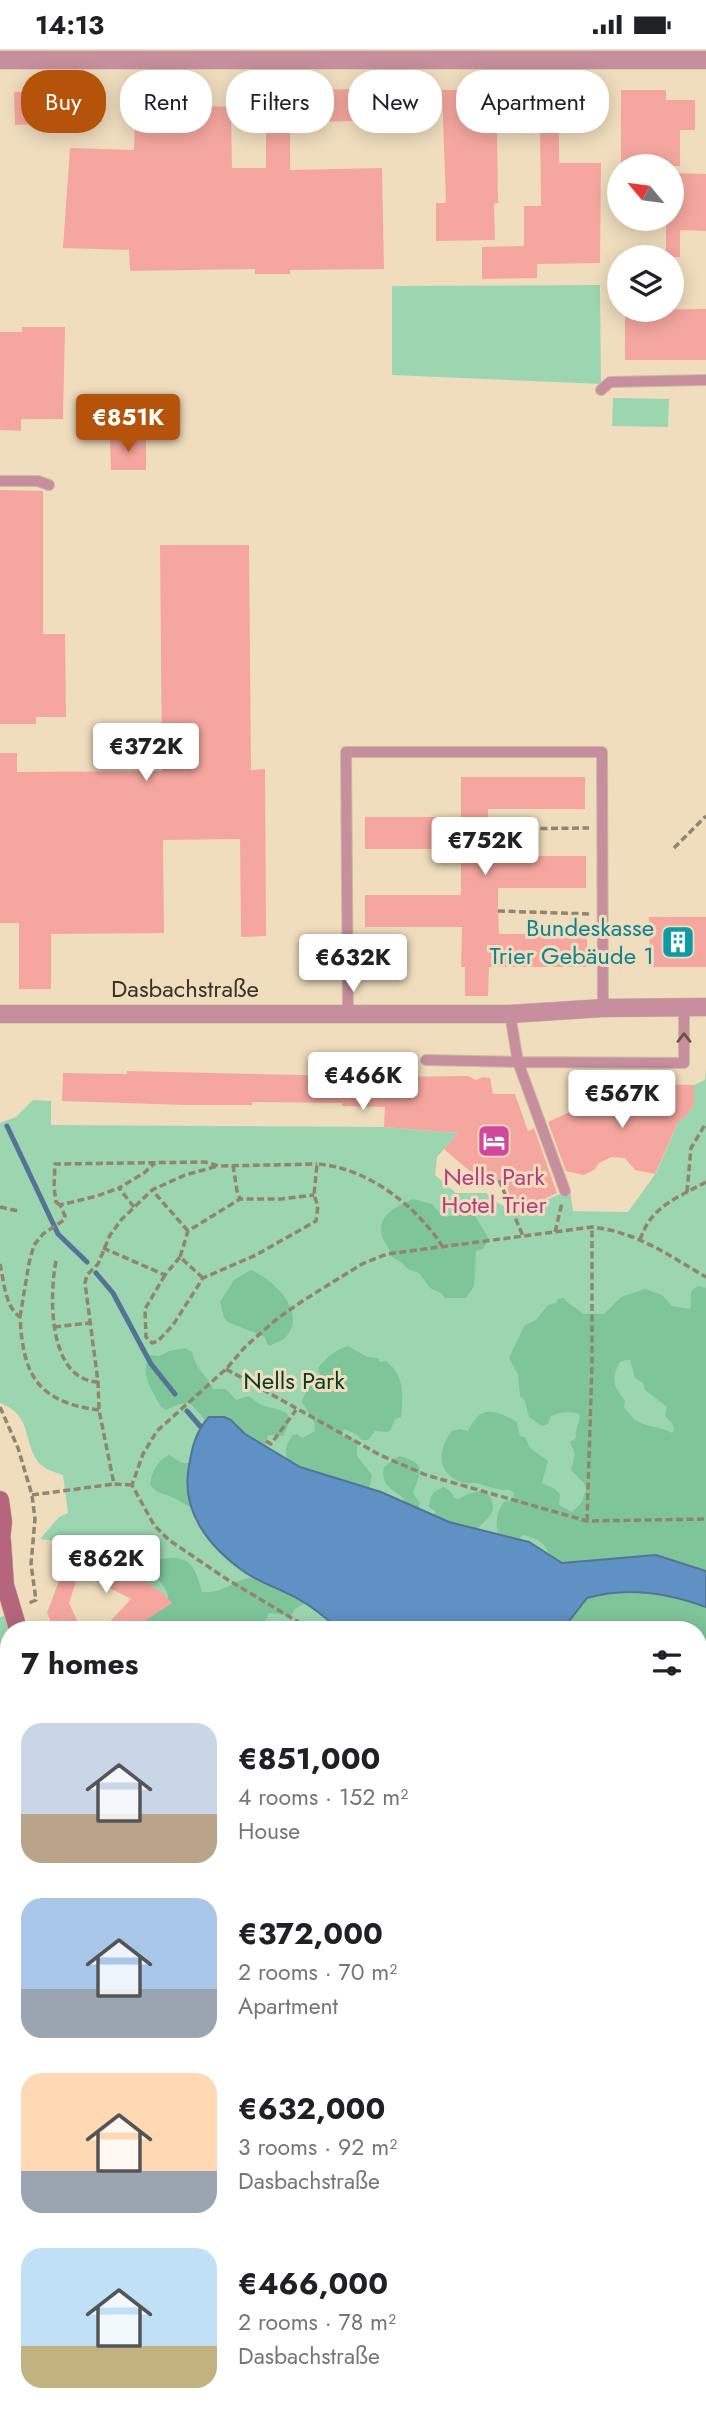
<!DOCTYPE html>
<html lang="en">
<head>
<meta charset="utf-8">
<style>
  :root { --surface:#fff; --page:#f6f6f6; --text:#202124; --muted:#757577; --accent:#b45309 }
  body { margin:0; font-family:Jost,sans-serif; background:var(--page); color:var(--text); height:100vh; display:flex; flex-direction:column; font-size:26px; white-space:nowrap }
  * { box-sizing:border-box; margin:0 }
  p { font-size:23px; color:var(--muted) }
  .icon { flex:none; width:38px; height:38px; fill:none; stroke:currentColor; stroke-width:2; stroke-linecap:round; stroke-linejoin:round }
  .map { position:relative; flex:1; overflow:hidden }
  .drawer { position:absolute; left:0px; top:1572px; width:707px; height:800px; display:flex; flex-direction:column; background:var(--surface); border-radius:28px 28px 0 0; box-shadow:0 4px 18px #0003 }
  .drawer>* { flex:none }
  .banner { position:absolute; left:21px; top:21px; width:665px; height:63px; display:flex; gap:14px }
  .needle { width:46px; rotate:299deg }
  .tools { position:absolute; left:607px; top:105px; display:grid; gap:14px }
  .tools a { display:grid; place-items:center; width:77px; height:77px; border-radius:50%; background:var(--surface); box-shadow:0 4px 18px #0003; font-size:35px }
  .price { position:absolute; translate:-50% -60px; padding:0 16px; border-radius:7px; background:#fff; color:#222; font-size:23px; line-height:46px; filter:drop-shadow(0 2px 4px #0008) }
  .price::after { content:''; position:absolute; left:50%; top:42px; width:21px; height:16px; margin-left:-10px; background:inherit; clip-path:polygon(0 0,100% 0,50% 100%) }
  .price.selected { background:var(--accent); color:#fff }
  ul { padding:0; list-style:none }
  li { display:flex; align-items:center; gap:21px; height:175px; padding:0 21px }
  li span { display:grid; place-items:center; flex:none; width:196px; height:140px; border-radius:21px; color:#555 }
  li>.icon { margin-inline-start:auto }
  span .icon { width:84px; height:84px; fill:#fffc; stroke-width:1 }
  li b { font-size:30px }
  h2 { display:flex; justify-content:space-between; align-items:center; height:84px; padding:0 21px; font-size:30px }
  .tag { padding:0 24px; border-radius:28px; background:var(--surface); box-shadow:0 4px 18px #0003; font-size:24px; line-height:63px }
  .tag.selected { background:var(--accent); color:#fff }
  .status { display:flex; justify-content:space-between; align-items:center; height:49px; padding:0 35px; background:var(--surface); direction:ltr }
  .status svg { height:19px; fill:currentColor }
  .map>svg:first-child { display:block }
</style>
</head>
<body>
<div class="status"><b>14:13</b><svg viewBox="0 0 49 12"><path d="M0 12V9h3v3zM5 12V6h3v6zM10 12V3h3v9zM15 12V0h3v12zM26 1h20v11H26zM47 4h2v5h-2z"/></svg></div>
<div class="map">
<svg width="706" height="2371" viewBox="0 0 706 2371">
  <rect width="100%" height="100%" fill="#f0ddbe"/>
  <path fill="#9bd6b1" d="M600,236L601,335L392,326V237Z
    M613,349L669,350L668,378L612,377Z
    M706,1019V2040L698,2043V1580H198L163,1544L112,1512L96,1516L68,1509L63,1493L40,1490L59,1468L68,1464L63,1426C54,1423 44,1420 38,1413C22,1390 33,1367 0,1354V1074L16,1068L33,1051L51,1052V1076L384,1078L458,1084L437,1108L435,1126L456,1144H486L498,1154L517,1163L570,1141L573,1162L628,1163L656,1124L678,1074L676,1067L683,1071L694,1056V1036L705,1031Z
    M8,1566L12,1580H9V1609L0,1607V1568Z"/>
  <path fill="#7ec59a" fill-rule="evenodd" d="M413,1150L432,1155L441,1166L446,1168L468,1161L475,1167L489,1190L483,1200L476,1202L474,1237L466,1249H445L441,1244L430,1239L419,1224L408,1220L402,1214L391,1207C390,1199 387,1198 384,1192C373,1168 395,1158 413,1150Z
    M251,1221C273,1230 309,1264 285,1289C282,1292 274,1294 270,1297L267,1295L265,1288L228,1273L224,1268L220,1253L234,1231Z
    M699,1237L706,1239V1851L698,1849V1580H530L550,1510C547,1493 538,1490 523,1486L518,1492L499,1489C495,1477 496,1462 505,1452L513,1451L514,1444L510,1441C497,1441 489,1438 477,1434C474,1433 470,1435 466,1434C437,1428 436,1402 452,1382L460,1380L468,1382C470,1379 472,1375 474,1372C485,1355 503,1365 517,1373L520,1387L525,1388L530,1399L548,1412L542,1434L555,1440L560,1445L559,1456L572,1463L582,1453L586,1440L584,1434L571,1421L575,1405L570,1393L576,1389C574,1380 581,1375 579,1365C572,1362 559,1363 551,1367L548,1375L542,1377L529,1368L525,1352L520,1347L518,1325L509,1309L524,1277L536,1271L548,1256L556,1254L558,1250L564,1249C569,1257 577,1258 583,1265H604L621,1248L645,1240L662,1246L672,1257L690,1260C693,1251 686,1241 699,1237ZM626,1311H630L635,1329L643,1334L645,1341L667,1358L665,1367L672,1374L674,1380L672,1384C661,1377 648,1379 637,1372C632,1369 629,1363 624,1359L625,1352C614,1337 610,1331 620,1313Z
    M348,1297L367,1308L378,1309L380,1313L386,1312C405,1326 403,1347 401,1368L395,1370L390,1382L387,1383L375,1382L368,1391H361L359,1387L345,1380L342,1383L343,1388L347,1387L349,1390L357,1391V1407L372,1426L370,1436L364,1447L361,1448L287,1411C285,1400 286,1395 293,1386L297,1385L302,1389L315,1382L314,1373L302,1353C305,1343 312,1333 321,1328L318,1319C328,1307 334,1302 348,1297Z
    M185,1299L192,1303C197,1323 205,1323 213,1340H226L236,1351L249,1347C253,1350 257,1354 262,1356C282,1363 298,1360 283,1387L268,1386L266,1395L268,1400L208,1374L190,1354L179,1355L166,1361L161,1358C152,1342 139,1323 150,1306L160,1307L169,1302Z
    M169,1406L182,1414H193L195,1459C186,1457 182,1453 174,1449C165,1444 157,1446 150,1435C152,1423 157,1411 169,1406Z
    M399,1407C428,1414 420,1424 413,1444L420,1454L418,1462L405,1457L404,1450C393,1439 380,1438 384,1418Z
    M444,1438L452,1444L454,1449L459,1450L468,1445L485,1441C502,1463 489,1467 475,1482L430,1467L436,1463L429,1458C430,1446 433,1442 444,1438Z
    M149,1490L156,1492L157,1507L160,1510C166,1510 171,1508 177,1509C195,1512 197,1527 202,1543C223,1545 234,1531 250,1529C268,1526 291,1545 307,1553L295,1560L291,1567L269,1564L266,1571L252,1580H135L137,1575C143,1573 167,1556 168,1547C168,1542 162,1535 159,1531L147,1532L135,1520L130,1522L125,1521L123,1513L117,1508L118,1503L126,1496L132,1501H136L141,1494Z
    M698,1921L706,1923V2004L698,2001V1993L702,1989L698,1986Z
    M698,2017H706L705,2061H698Z"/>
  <path fill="#5f91c5" stroke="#537495" stroke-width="2" d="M209,1368H224L231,1371L245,1385L300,1418L381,1443L449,1473L529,1493L562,1514L656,1506L706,1522V1558C668,1544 627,1537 587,1549L563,1580H338C326,1569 314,1559 300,1551C283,1541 263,1535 246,1524C210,1499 180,1463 189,1417C192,1398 196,1382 209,1368Z
    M706,1827V1939L698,1941V1829Z"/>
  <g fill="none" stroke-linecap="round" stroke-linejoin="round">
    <path stroke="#537495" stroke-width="5" d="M7,1077L58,1185L87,1213
      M96,1224L113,1244L151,1315L175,1345
      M187,1362L200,1377"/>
  </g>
  <path fill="#f5a79f" d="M510,38H541V42H559V114H601L600,214L537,215V229L482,230V198L524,197V157H541L540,76L497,77L498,154L494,155L495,191L436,192V154H446L442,41H510Z
    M397,39L398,71L310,73L309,41Z
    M102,41V73L15,76L14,43Z
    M136,41H204V57L231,58L232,119H266V66H290V121L382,119L384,220L290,221V225H255V220L130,222L129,201L63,199L70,99L134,101Z
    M621,41H666V51H695V81H680V117H621Z
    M672,124L706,125V182L680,181V208H666V170H672Z
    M706,260V311H625V261Z
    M22,278H65L63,370H21V382L0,381V283H22Z
    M146,388V421H111L110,389Z
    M0,441L43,442V585H65L66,668H36V675H0Z
    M160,496H249L251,721L265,720L266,887L241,888L240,790L163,791L164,884L51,885V940H19V874H0V704H17V723L162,722Z
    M461,728H585V760H488V807H586V839H498V862L499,885H587V918H489L488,947H465V918H461L462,878H365V846H461V800H365V768H461Z
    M649,868H706V918H650Z
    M127,1022L386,1028L468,1027L476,1031L483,1028L490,1029L493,1045H515L528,1082L534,1079L557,1144L517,1163L503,1129L486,1136L444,1100L458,1084L384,1078L385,1058L342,1057V1054L252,1053V1056H185L62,1052L63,1024L127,1025Z
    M647,1035L694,1036V1056L683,1071L680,1069L655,1125L635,1121L625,1109L612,1108L599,1114L594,1121L584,1126L566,1122L548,1073L591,1053L645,1055Z
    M59,1505L96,1516L112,1512L163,1544L172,1554L133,1580H103L131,1550L79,1523L69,1554L81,1580H54L47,1564L65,1516L57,1512Z"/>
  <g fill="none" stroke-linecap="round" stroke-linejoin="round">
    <defs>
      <path id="lane" d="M601,341L610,333L706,331
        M0,432H38L49,436
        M348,964L346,703H602L603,959
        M510,965L518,1013L684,1014V958
        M426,1011L518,1013L565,1142"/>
      <path id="street" d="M0,11H706
        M0,965H510L603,959L706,958
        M0,2340L9,2339
        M143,2362L144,2371
        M507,2362L511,2371
        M401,2371L416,2362"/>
      <path id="secondary" d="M0,1451L3,1473L0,1501
        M2,1492L5,1536L18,1580
        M0,1620L9,1623
        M675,2362L682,2371"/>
    </defs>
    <use href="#lane" stroke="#cbbb9f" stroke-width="12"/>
    <use href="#street" stroke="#cbbb9f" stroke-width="19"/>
    <use href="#secondary" stroke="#cbbb9f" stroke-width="19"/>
    <path stroke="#928570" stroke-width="3.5" stroke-dasharray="7 3.5" stroke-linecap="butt" d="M488,780L589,779
      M674,799L706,767
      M498,862L590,865
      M233,1116L237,1142L240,1150
      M499,1131L523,1187
      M687,1143L691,1099L706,1074
      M60,1156L56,1153L54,1138L55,1115L205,1113L219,1117L317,1115
      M0,1158L18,1162
      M134,1158L119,1139L144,1124L155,1114
      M188,1182L152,1141L185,1126L218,1117
      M555,1183L562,1154
      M640,1191C651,1157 677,1149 706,1133
      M103,1199L165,1226L180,1208
      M56,1212C49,1247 48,1331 98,1333
      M0,1215C4,1232 5,1258 20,1268C23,1326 37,1353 99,1361
      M165,1226L145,1260L146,1288L152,1294L158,1292L173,1276L203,1229L256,1206L316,1172L318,1157L314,1146L317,1115C366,1118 417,1157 442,1197
      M203,1229L180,1208L188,1182L240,1150H281L314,1146
      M20,1268L29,1214L34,1196L43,1185L64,1171L65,1167L60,1156L97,1147L119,1139
      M54,1278L89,1274
      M226,1320L380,1406L426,1426L587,1472L706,1470
      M0,1358L18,1399L32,1446L35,1470L31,1515L36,1551L29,1554
      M266,1392L271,1395L296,1361
      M132,1436L114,1435L99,1361L98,1333L85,1234L87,1226L98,1215L110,1186L122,1170L152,1141
      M32,1446L114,1435
      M587,1472L592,1315V1178
      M310,1580L225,1529L169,1491L154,1476L132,1436L143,1405L157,1382L226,1320L246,1297L278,1269L304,1251L362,1215L387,1205L592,1178C637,1183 668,1206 706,1228
      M698,1960H706
      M698,2019H706
      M0,2277L9,2276
      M647,2362L655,2371"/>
    <use href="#lane" stroke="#c78f9d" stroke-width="10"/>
    <use href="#street" stroke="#c78f9d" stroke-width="18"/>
    <use href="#secondary" stroke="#b6667c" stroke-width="18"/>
  </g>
  <defs><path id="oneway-chevron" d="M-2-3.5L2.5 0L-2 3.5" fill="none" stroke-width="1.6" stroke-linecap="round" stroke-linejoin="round" transform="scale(1.75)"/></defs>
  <use stroke="#6a524f" href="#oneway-chevron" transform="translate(684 989) rotate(-90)"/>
  <defs>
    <symbol id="building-square" viewBox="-11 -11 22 22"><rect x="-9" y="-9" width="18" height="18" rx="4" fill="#0f9aa8" stroke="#f0ddbe"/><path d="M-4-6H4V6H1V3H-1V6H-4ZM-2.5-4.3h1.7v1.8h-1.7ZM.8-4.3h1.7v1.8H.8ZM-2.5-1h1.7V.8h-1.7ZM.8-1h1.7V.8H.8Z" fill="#fff"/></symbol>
    <symbol id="hotel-square" viewBox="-11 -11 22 22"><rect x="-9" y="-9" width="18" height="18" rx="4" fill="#d1479c" stroke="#f0ddbe"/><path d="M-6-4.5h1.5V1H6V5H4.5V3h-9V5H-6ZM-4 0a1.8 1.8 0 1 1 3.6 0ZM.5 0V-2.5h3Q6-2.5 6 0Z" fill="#fff"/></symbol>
  </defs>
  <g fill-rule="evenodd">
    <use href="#building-square" x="659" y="874" width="38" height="38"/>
    <use href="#hotel-square" x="475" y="1073" width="38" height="38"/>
  </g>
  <g text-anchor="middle" stroke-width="6" stroke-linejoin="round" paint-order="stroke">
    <g font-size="24" fill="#0d838f" stroke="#f0ddbe" text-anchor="end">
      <text x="654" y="887">Bundeskasse<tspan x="654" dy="28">Trier Gebäude 1</tspan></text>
    </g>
    <g font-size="24" fill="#383125" stroke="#f0ddbe">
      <text x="185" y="948">Dasbachstraße</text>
    </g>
    <g font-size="24" fill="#b23c85" stroke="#f0ddbe">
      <text x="494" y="1136">Nells Park<tspan x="494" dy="28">Hotel Trier</tspan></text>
    </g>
    <g font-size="24" fill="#064024" stroke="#f0ddbe">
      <text x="294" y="1340">Nells Park</text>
    </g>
  </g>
</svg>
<div class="tools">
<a><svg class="needle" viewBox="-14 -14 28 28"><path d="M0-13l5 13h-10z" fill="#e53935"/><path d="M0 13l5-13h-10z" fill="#757577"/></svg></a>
<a><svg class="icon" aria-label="layers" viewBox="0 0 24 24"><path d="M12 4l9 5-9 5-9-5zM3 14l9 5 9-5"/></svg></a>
</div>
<b class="price selected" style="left:128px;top:405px">€851K</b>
<b class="price" style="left:146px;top:734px">€372K</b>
<b class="price" style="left:485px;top:828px">€752K</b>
<b class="price" style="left:353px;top:945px">€632K</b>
<b class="price" style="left:363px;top:1063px">€466K</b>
<b class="price" style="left:622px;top:1081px">€567K</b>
<b class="price" style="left:106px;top:1546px">€862K</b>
<div class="banner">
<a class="tag selected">Buy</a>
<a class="tag">Rent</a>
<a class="tag">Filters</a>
<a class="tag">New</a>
<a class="tag">Apartment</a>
</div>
<section class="drawer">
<h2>7 homes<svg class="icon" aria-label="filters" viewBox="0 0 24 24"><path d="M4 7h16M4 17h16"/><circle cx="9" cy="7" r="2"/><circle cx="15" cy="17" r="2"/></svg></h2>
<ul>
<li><span style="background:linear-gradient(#c9d6e8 65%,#b9a48a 0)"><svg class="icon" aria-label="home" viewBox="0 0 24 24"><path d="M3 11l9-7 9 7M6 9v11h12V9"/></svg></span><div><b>€851,000</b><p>4 rooms · 152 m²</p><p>House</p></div></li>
<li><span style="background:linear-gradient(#a9c7e8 65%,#9aa5b1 0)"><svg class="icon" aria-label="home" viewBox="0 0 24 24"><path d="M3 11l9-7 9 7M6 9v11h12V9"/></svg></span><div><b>€372,000</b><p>2 rooms · 70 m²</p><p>Apartment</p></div></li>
<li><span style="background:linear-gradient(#ffd9b3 70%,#9aa5b1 0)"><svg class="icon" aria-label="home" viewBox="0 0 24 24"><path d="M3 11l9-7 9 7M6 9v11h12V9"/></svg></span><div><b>€632,000</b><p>3 rooms · 92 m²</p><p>Dasbachstraße</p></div></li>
<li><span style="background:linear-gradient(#bfe0f5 70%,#c2b280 0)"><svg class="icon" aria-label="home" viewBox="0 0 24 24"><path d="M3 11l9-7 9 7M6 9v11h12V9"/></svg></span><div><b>€466,000</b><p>2 rooms · 78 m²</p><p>Dasbachstraße</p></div></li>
</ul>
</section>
</div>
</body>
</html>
